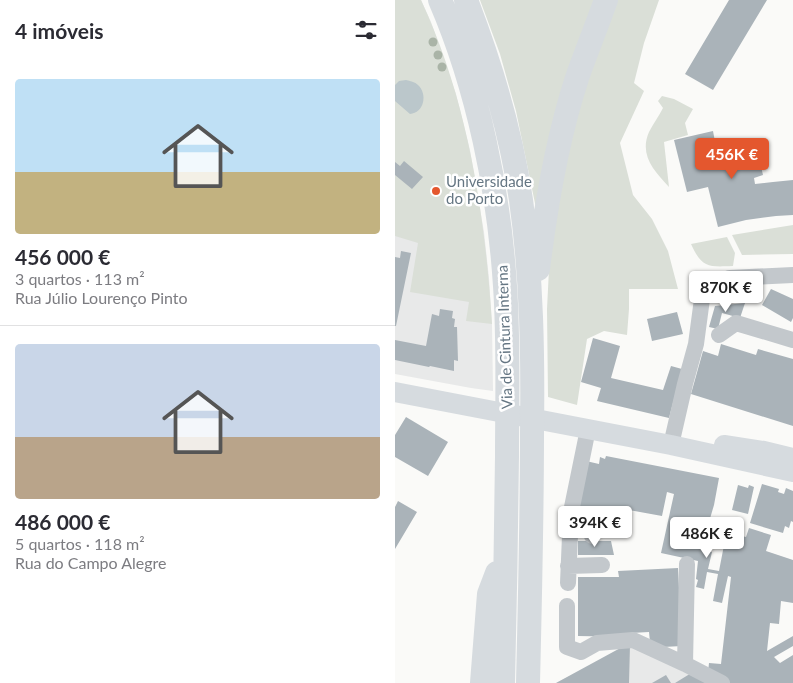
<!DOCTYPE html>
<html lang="pt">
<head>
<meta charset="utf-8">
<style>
  :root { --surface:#fff; --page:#f2f2f3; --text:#2b2b33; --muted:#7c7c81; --line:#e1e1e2; --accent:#e4572e }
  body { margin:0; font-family:Lato,sans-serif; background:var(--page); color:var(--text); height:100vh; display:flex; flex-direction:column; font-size:19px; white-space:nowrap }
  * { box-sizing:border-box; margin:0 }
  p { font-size:16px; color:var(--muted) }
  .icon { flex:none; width:28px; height:28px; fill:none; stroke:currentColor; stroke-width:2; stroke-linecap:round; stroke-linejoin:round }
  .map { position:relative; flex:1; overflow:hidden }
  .details { display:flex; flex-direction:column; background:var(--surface); width:395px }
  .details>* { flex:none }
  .price { position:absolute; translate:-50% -42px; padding:0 11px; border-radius:5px; background:#fff; color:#222; font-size:16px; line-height:32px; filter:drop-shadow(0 1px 2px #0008) }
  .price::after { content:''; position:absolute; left:50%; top:30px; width:15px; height:11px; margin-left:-8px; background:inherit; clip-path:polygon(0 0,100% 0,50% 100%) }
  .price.active { background:var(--accent); color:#fff }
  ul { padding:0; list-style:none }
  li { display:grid; align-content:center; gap:10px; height:265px; padding:0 15px }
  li+li { border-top:1px solid var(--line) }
  li span { display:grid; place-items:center; height:155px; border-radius:5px; color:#555 }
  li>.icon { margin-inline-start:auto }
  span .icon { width:90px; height:90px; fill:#fffc; stroke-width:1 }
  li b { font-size:21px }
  h2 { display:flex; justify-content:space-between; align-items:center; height:60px; padding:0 15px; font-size:21px }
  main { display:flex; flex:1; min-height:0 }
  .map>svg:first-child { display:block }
</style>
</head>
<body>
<main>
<section class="details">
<h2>4 imóveis<svg class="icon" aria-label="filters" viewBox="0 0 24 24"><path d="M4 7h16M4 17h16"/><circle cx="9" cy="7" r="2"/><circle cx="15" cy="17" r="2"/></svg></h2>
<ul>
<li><span style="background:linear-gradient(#bfe0f5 60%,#c2b280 0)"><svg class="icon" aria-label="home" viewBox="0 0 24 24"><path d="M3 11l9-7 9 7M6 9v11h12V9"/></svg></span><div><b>456 000 €</b><p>3 quartos · 113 m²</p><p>Rua Júlio Lourenço Pinto</p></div></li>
<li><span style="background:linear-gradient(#c9d6e8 60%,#b9a48a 0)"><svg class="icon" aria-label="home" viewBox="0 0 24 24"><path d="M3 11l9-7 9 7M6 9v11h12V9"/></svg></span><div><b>486 000 €</b><p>5 quartos · 118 m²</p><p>Rua do Campo Alegre</p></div></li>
</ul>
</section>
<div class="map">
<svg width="398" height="683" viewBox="0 0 398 683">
  <rect width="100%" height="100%" fill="#fafaf8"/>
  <path fill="#e8e9e9" d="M0,0H26L36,22L61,94L75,150L89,232L94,278L97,324L98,391L76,388L0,374Z
    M235,645L318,683H161Z"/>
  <path fill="#dadfd7" d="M0,0H26C73,101 90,214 97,324L71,321L74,302L15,292L23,243L0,236Z
    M85,0H202L142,213L121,111L105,54Z
    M221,0H264L249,43L239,83L249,91L225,143L238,195L257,219L273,251L283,289H234V309L232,335L209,331L192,339L182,405L153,397L152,309L156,229L188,86Z
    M267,96L279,99L298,109L290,123L293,135L269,142L274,187C259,171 244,155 254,132C258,124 264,116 268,108L263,101Z
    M398,225V254L347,255L337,235Z
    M332,237L340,253L338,266C313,267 307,268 296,244Z"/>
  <path fill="#bbc7cb" d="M11,80C15,81 20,82 23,85C33,94 29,113 15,114L0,101V85L4,81Z"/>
  <path fill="#aab3b9" d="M334,0H372L318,90L290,74Z
    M318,131L321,147L350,140L355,160L364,158L368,175L359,178L360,184L378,182L398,180V215L381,216L351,220L323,227L313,187L292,192L279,140Z
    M9,161L28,177L17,189L0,175V162L5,166Z
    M6,251L16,253L1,326H0V257L5,258Z
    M376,289L398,299V318L396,322L367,305Z
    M350,303L345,318L327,313L323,329L314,327L320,306Z
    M45,309L58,311L57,318L60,319L59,327H62L63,361L59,360V371L35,366L34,367L0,360V340L31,346L37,314L44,316Z
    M282,312L288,334L257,341L252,319Z
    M198,338L225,346L216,378L268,390L276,366L287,369L274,418L202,401L206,388L186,382Z
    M326,344L361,355L363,349L398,359V426L296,394L308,351L323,356Z
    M11,417L53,442L33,476L0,457V435Z
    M211,456L324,478L319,505L306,549L317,552L313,569L324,571L330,540L345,542L347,536L351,537L354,528L376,535L371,551L398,560V603L386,601L384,624L375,623L372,651L398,636V646L379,657L385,663L398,655V683H335L313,672L314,663L326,664L336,577L333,576L327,603L318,601L323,574L312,572L309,589L301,587L303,580L301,579L303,561L266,553L279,494L272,492L267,516L223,508L222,514L182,506L191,461L204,464L205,457L210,459Z
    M367,484L384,489L383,492L389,494L391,488L398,491V522L396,521L394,528L390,526L388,533L355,523Z
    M343,485L353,488L354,485L359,487L353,514L337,510Z
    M3,501L22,512L0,549V507Z
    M183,541H216L219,555H183Z
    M283,568L287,646L268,647L255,642L254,632L236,633L237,637L183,636V577H224L223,571Z
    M235,645L234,683H161L229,646Z
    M298,672L318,683H280Z
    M271,675L276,683H257Z"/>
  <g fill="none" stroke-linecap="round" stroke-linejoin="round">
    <path stroke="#c3c8cc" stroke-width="16" d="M324,335L341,323L398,340
      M276,445L290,384L301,344L307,299L322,282L335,278L398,275
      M176,512L198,526L197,536
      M173,566L207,565
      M173,583L176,512L193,429
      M172,606V647L186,652L202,643L238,640L290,664L327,683
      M290,664L292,564"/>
    <path stroke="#d6dbdf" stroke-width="20" d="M0,392L276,445L398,472
      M329,445L369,451L398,458"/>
    <path stroke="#d6dbdf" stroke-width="24" d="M45,0C83,88 104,191 110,286C114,343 112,400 112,456C111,532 110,607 108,683
      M71,0C96,65 116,132 126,200C137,278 138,356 137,434C137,517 135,600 133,683
      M143,269C151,204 162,138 183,75C192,50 202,25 211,0
      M87,683L94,594L102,573"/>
  </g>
  <g fill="#aab4a7">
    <circle cx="38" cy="42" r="4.5"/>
    <circle cx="43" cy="55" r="4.5"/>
    <circle cx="47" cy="67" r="4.5"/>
  </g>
  <circle fill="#e4572e" stroke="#fff" stroke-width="2" cx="41" cy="191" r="5"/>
  <g text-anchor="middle" stroke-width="5" stroke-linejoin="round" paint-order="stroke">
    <g font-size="15" fill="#657683" stroke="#fff" text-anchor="start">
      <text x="51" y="187">Universidade<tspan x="51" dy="17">do Porto</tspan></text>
    </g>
    <g font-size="15" fill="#657683" stroke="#fff">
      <text transform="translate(110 337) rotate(-92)" y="5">Via de Cintura Interna</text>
    </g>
  </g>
</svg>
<b class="price active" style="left:337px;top:180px">456K €</b>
<b class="price" style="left:331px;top:313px">870K €</b>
<b class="price" style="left:200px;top:548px">394K €</b>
<b class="price" style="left:312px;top:559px">486K €</b>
</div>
</main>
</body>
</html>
